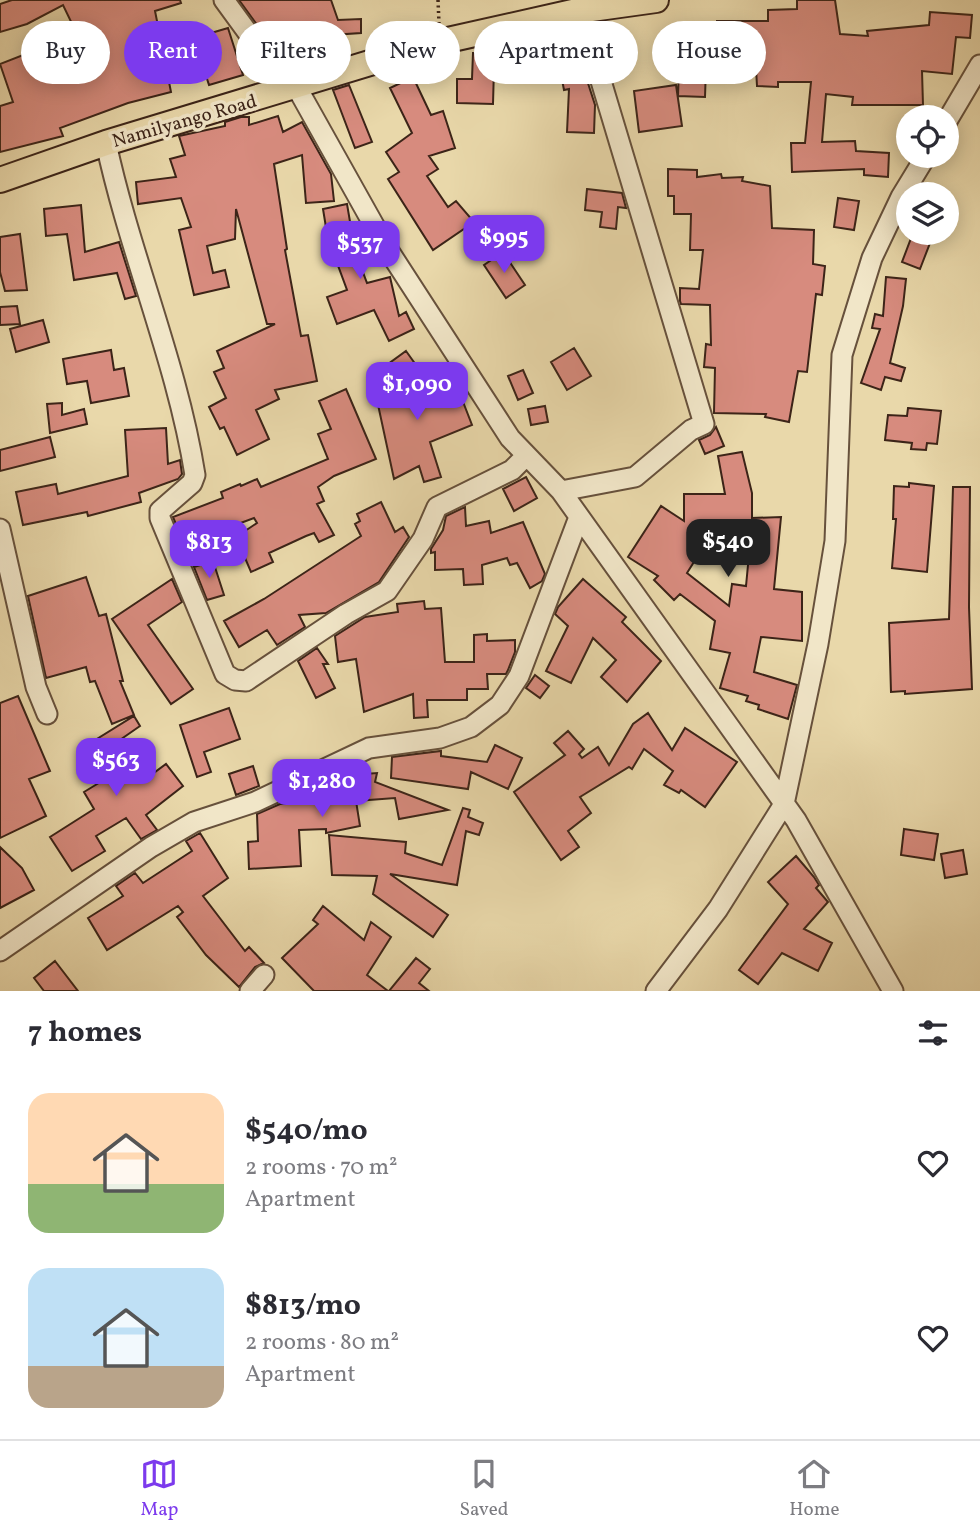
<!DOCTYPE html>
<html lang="en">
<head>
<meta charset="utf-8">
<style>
  :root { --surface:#fff; --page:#f2f2f3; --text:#2b2b33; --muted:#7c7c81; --line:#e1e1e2; --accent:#7c3aed }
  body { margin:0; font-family:Vollkorn,serif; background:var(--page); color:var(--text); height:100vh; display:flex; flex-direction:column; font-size:26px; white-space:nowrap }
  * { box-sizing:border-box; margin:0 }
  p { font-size:23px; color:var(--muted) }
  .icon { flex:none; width:38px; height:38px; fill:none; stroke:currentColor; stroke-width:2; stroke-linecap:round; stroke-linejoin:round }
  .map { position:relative; height:991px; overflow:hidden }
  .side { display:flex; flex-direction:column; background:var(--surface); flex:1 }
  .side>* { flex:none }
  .guide { position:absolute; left:21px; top:21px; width:938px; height:63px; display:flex; gap:14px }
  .buttons { position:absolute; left:896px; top:105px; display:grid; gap:14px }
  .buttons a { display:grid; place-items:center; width:63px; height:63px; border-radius:50%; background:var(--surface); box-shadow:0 4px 18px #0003; font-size:35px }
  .price { position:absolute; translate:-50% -60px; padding:0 16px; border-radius:14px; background:var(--accent); color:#fff; font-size:23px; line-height:46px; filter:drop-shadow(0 2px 4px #0008) }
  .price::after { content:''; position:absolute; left:50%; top:42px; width:21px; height:16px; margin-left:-10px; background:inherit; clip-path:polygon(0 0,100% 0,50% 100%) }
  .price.selected { background:#222; color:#fff }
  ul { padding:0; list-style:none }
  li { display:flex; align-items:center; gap:21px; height:175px; padding:0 28px }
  li span { display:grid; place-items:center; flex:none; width:196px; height:140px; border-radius:21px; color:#555 }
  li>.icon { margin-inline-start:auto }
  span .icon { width:84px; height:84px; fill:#fffc; stroke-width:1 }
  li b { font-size:30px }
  h2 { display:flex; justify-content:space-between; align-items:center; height:84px; padding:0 28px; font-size:30px }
  .chip { padding:0 24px; border-radius:32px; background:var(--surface); box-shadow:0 4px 18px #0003; font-size:24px; line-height:63px }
  .chip.selected { background:var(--accent); color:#fff }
  .tabs { display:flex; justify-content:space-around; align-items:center; height:98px; border-top:2px solid var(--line); background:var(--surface); font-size:19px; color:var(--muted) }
  .tabs a { display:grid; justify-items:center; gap:4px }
  .tabs .selected { color:var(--accent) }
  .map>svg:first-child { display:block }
</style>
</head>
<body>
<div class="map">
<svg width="980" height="991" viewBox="0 0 980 991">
  <rect width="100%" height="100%" fill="#e9d8aa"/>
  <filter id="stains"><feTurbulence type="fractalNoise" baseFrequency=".00286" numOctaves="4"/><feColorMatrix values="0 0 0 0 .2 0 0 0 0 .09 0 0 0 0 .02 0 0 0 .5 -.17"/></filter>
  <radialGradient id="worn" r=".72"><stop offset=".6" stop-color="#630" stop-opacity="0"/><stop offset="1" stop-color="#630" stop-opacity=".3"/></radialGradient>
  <path fill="#d78b7e" stroke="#3c2418" stroke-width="2" fill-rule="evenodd" d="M12,0H180L181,3L155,11L171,92L128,103L60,128L63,136L0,152V106L13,102L0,64L77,34L63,5L27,24L0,32V4Z
    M239,0H331L338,20L361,19V33L332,35L335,41L316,50L317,54L303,59L301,53L282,59Z
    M797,0H835L840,34L868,36L867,31L929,25L930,12L972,15L970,38L956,37L952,74L922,71L923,105H852L853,97L826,94L822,142L855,141L856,151L889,153L888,177L864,175V169L792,172L791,143H805L811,82H778V87L757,86L755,50L717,49V21H768V10L797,9Z
    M228,28L243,75L209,85L194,38Z
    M680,38H707L705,97L678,96Z
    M577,49L595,105L594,133L567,132L569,89L564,90L557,53Z
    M473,53L505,54L504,69L494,68L493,104L457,103V79H472Z
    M413,77L431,115L443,111L455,148L429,156L438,169L427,176L448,207L456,201L474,222L433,250L388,179L399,172L386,152L412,133L390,88Z
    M349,85L372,142L355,148L333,90Z
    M676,85L682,126L639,132L634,91Z
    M278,116L283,132L302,122L331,174L334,201L306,203L302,155L274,164L287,249L285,250L301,336L308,335L317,381L275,390L279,399L256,410L269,439L237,455L224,427L220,429L209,407L226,398L214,372L224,368L217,351L275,324H267L236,209L235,239L207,246L213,273L225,270L229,287L194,295L179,230L191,227L181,198L138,204L136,182L176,177L170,159L185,155L179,136L225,126V122L241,117H249V125Z
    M668,169L697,170V177L721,174L722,178L743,177L742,181L770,186L772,228L814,230L813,264L825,266L822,295L816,294L807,372L798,371L789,422L765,417L766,414L714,413L715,368L704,367L706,344L711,345L710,305L681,304L680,301V288L699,289L703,250H690L691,214H674V196H668Z
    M587,189L622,193L626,208L618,207L616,229L600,227L602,212L585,210Z
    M838,198L859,201L854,230L834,227Z
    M347,204L355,251L367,283L390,277L399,316L406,312L414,329L389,341L374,310L337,324L327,297L347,290L333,252H330L323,209Z
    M81,205L85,252L119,242L136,296L125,299L117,273L74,280L67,234L46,236L44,209Z
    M913,233H927L924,241L930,243L920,269L902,262Z
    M20,234L27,290L5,291L0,272V237Z
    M503,252L525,285L506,298L484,265Z
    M886,277L906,279L903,306L890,363L905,368L901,381L885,377L881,390L861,383L880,329L872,328L875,314L883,316Z
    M17,306L20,324L0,325V307Z
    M43,320L49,342L16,352L10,329Z
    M574,348L591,376L567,390L551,362Z
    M111,350L114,370L124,368L129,396L91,403L87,381L67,384L63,359Z
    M406,351L421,372L411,380L416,406L458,389L472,425L430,442L441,477L424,482L419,466L394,479L377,400L404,394L384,367Z
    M523,370L533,393L518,400L508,376Z
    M346,389L376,459L334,476L318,487L324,501L317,504L334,535L319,542L314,533L306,536L269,553L273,562L251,572L236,537L257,523L254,518L184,544L173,517L223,498L221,492L240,484L241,486L257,479L261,487L328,459L318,434L331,429L319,401Z
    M62,403V415L84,409L87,424L50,433L47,404Z
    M545,406L548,422L531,425L528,409Z
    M908,408L941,411L937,444L927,443L926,450L911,449L912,443L885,440L888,415L907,416Z
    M716,427L724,446L705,454L699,440L710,435Z
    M166,428L168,464L180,460L182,474L178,479L139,493L141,502L88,516L87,512L23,525L16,492L56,484L58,494L128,476L125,430Z
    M50,437L55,457L0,471V450Z
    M742,452L752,493V518L781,517L774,589L802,592V641L761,637L754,672L797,685L788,719L758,709L759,705L746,701L748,696L720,688L730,653L710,649L715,621L680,594L674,600L654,580L658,576L628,557L661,506L684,521V494H725L718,456ZM750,544L746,586L732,584L729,606L687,573L704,546Z
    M526,477L537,498L514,511L503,489Z
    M909,483L934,486L927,572L892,568L896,519H893L894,486L909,487Z
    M953,487H970L969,607L972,689L905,694V691L891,692L889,623L949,619Z
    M381,502L395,532L403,527L409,537L379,582L326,613L299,615L305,627L277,645L267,630L239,647L224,621L264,599L361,536L355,524L360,521L357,514Z
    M465,507L466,526L489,521L491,533L523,522L545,574L542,581L530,588L517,563L510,565L507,558L482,565L483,584L464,585L463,569L435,570V552L431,553V549L443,530L446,516Z
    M213,561L224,595L207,600L194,567Z
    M86,577L99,616L106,614L123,681H120L134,715L112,724L95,681L90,682L86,667L46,678L28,596Z
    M172,579L182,602L148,625L193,689L171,704L112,619Z
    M583,579L626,617L622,622L661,661L627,702L601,677L616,660L593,638L571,683L546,671L568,626L555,614L558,607Z
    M424,601L425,609L441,608L445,662H474V635L487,634V641L515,640V652L508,670L506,674H487L488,689H467V700H427L428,717L414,718L413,694L364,712L356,659L338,662L335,636L365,617L398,612L397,604Z
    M317,648L328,664H323L335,688L316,698L298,661Z
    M535,675L549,686L540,698L526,688Z
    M18,696L50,771L29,779L46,816L0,838V703Z
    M229,708L240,739L204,752L211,772L197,777L180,725Z
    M648,713L672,750L685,728L737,762L705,807L681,790L679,793L664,785L673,771L644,749L632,769L629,767L580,797L591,813L568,831L579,847L561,860L514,792L565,755L554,743L568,731L584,749L579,754L582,758L598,747L609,765L633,724Z
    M134,716L140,726L104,751L130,742L151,775L166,764L183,786L146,815L157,830L141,839L126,818L96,836L105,851L72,871L50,837L94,809L84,792L107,778L94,754L99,753L92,742Z
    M495,745L522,758L508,789L471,772L468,789L391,778L392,757L441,751V756L487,762Z
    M253,766L259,786L236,795L229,774Z
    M377,773L375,782L448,810L399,819L395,798L356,801L360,826L326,833V829L299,830L301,866L249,869L248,842L258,841L257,814L280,804L321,802L317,789L353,779L352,775Z
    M463,808L470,810L468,817L483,823L479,835L466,831L457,885L390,874L448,915L433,937L373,894L377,876L332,875L329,835L406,842L405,853L442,865Z
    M904,829L938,834L934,860L901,855Z
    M200,833L228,878L203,896L245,951L249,947L264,963L255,967L239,987L206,955L177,917L183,912L178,906L107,950L88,918L123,896L116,886L135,873L143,883L192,851L186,841Z
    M0,847L22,868L34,890L0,908Z
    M963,850L967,874L945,878L941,854Z
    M796,856L814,877L819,885L816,888L828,902L804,929L832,943L818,971L782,953L758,984L739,970L788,904L768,882Z
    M323,906L364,940L371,922L391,937L367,975L388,991H314L282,958L318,924L313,920Z
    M416,958L430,969L419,983L429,991H389Z
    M55,961L78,991H44L34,978Z"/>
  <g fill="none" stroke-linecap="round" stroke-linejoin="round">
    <defs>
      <path id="minor" d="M224,0L289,89
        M296,86L385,245L510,438L561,491L796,820L893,991
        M947,121L980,65
        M106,143C130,255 177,362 195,475L192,483L160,511V518L225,674L235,680L246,681L346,614L387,591L423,539L437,507L512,470L525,457
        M561,491L635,477L691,430L704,424L598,71L577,11
        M0,529L36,687L47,714
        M0,951L151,847L194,822L255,802L369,748L440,738L471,727L500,705L519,676L579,517
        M250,991L264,975
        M656,991L718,909L784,804L818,644L835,541L842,355L872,258L901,197L926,156"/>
      <path id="major" d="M0,180L106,143L439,42L577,11L656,0"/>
    </defs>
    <use href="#minor" stroke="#67513c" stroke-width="23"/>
    <use href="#major" stroke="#3c2418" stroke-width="28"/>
    <path stroke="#3c2418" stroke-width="3.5" stroke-dasharray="2 3.5" stroke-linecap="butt" d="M438,0L439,23"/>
    <use href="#minor" stroke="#f1e6c8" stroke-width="19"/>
    <use href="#major" stroke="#e9d8aa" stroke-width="24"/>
  </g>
  <g text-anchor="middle" stroke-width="7" stroke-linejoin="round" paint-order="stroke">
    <g font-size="19" fill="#3c2418" stroke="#f1e6c8">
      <text transform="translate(184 120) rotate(-16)" y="7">Namilyango Road</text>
    </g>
  </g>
  <rect width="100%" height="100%" filter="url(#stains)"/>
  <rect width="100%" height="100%" fill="url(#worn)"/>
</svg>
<div class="buttons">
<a><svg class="icon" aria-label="locate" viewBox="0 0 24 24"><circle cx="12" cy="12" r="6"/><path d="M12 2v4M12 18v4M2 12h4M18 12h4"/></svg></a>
<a><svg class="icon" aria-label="layers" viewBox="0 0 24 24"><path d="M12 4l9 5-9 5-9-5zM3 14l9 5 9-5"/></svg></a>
</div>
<b class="price" style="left:504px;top:275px">$995</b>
<b class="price" style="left:360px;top:281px">$537</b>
<b class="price" style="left:417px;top:422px">$1,090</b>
<b class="price selected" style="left:728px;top:579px">$540</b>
<b class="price" style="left:209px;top:580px">$813</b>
<b class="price" style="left:116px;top:798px">$563</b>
<b class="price" style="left:322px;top:819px">$1,280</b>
<div class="guide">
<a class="chip">Buy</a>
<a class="chip selected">Rent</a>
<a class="chip">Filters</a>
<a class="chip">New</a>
<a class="chip">Apartment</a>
<a class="chip">House</a>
</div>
</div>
<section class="side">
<h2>7 homes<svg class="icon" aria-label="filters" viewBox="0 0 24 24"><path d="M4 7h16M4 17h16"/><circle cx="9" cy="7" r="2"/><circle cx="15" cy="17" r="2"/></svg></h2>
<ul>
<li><span style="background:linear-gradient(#ffd9b3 65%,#8fb573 0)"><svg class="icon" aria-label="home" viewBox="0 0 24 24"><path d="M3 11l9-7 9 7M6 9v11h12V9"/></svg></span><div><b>$540/mo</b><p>2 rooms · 70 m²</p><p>Apartment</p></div><svg class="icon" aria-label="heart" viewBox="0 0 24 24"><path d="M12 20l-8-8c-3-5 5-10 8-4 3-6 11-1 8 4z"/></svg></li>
<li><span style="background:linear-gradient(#bfe0f5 70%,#b9a48a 0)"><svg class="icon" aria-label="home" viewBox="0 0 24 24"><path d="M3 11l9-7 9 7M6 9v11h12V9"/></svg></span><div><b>$813/mo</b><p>2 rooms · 80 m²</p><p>Apartment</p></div><svg class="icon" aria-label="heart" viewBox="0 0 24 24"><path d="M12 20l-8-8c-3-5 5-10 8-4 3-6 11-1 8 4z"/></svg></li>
</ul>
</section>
<nav class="tabs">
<a class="selected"><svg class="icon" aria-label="map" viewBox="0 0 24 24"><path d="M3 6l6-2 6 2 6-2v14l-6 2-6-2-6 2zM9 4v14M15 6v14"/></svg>Map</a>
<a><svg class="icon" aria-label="saved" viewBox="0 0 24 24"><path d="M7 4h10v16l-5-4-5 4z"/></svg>Saved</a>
<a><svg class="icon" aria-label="home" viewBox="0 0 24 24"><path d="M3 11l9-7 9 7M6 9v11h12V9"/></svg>Home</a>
</nav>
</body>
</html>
